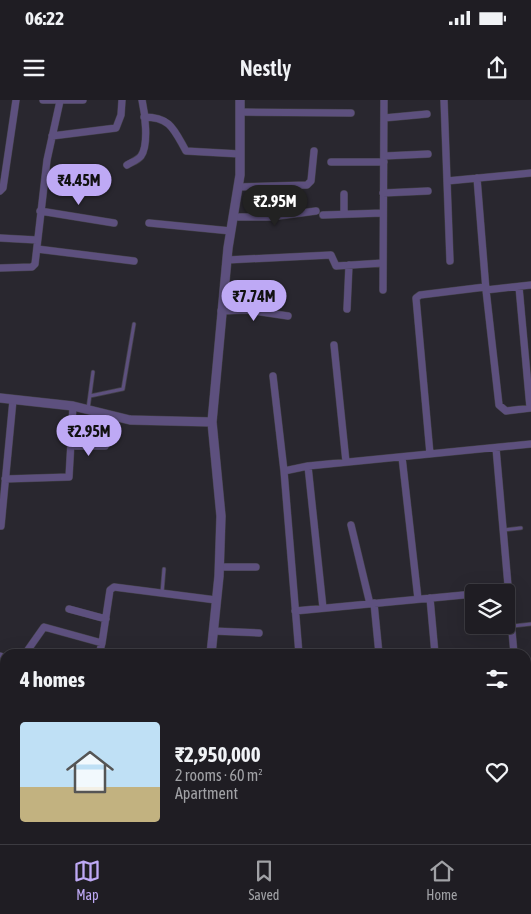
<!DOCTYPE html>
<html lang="en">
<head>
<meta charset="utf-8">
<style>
  :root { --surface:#1f1d23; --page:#2c2a30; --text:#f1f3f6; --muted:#a1a2a6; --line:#3c3b41; --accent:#bea9f5 }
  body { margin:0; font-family:"Asap Condensed",sans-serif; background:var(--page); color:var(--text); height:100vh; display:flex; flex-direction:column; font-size:19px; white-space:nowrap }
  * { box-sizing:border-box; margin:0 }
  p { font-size:16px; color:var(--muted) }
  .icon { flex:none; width:28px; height:28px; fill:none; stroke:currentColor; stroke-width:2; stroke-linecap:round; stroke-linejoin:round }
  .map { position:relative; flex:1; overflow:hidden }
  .side { position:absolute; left:0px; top:549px; width:531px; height:196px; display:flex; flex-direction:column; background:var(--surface); border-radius:15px 15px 0 0; box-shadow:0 5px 20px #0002,0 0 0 1px var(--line) }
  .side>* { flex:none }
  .controls { position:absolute; left:465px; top:484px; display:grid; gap:10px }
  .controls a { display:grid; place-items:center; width:50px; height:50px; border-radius:5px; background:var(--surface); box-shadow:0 5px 20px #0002,0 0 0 1px var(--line); font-size:25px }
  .price { position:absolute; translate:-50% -42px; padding:0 11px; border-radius:18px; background:var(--accent); color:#111; font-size:16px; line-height:32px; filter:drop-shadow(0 1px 2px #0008) }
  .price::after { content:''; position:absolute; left:50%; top:30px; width:15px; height:11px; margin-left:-8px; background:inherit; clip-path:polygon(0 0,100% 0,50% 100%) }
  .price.active { background:#222; color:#fff }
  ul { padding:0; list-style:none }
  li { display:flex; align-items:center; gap:15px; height:125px; padding:0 20px }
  li span { display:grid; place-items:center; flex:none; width:140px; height:100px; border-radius:5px; color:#555 }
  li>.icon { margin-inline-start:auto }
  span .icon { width:60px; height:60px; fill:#fffc; stroke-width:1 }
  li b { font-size:21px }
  h2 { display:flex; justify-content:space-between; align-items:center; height:60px; padding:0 20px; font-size:21px }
  .status { display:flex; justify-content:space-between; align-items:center; height:35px; padding:0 25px; background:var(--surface); direction:ltr }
  .status svg { height:14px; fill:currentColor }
  header { display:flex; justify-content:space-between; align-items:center; height:65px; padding:0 20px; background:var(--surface); font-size:22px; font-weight:600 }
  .tabs { display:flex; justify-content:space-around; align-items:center; height:70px; border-top:1px solid var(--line); background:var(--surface); font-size:14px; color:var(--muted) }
  .tabs a { display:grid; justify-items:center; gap:2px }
  .tabs .active { color:var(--accent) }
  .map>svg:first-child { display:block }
</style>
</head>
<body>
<div class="status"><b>06:22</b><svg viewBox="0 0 49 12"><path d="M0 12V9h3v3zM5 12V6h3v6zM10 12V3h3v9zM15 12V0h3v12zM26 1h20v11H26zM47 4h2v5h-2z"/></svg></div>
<header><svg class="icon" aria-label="menu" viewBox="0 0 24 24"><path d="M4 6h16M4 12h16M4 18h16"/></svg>Nestly<svg class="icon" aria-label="share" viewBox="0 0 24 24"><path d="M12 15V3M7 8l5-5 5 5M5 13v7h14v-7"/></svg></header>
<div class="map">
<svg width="531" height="744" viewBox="0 0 531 744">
  <rect width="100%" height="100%" fill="#29272f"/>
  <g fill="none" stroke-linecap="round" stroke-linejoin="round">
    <defs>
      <path id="service" d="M90,296L123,289L134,224
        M88,309L93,272
        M504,430L521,428
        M162,493L164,469
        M513,526L531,524
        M458,740V744"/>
      <path id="minor" d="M43,0H83
        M444,0L450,161
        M240,12L351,13
        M144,17C171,17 174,30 186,51L240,54
        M384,18L427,14
        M52,36L116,28L121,15L122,0
        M384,56L428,54
        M331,62H384
        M127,65C132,62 138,60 141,56C149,45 145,13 142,0
        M477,78L486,190L499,305L506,311L531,308
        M447,81L531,73
        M238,87L307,85L311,81L314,51
        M0,91L3,88L16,0
        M383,93L428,91
        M344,94V113
        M40,111L114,123
        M323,115L383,113
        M233,117H271L316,111
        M149,123L231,131
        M0,138L37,140
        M37,149L134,161
        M227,160L331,155L336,166L383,163
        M0,168L32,167L35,164L47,60L60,1
        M519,187L530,308
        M383,190L384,0
        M486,190L531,185
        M347,209L349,165
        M221,211L248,210L288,216
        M334,245L346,362
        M273,276L284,371
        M72,346H105
        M496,348L514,554
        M430,354L416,198L420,195L485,187
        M402,357L418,499
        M308,366L323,508
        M5,379L69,377L73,306
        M351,425L370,504
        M1,426L13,300
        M219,467H256
        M493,492L509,491
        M430,498L435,554
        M374,503L379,554
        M69,509L106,519
        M295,511L474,494
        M213,531L259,533
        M25,554L44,527L102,543L110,490L114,487L216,500
        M99,554L102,543
        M299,554L284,371L308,366L531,344
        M0,556L5,558
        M526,605H531
        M526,647H531
        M1,694L5,681
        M526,725L531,724
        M293,740L294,744
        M317,740V744
        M33,744L34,740
        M114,744L115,740
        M148,744L149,740
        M252,744H259"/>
      <path id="tertiary" d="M0,298L73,306L130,320L212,322
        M211,554L219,476L221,416L212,322L228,148L240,75V0
        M191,744L192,740"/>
    </defs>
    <use href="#service" stroke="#44424a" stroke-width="4.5"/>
    <use href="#minor" stroke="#44424a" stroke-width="8"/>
    <use href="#tertiary" stroke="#44424a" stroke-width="10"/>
    <use href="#service" stroke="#5d507e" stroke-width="3"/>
    <use href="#minor" stroke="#5d507e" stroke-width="7"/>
    <use href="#tertiary" stroke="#5d507e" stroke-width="9"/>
  </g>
</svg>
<div class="controls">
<a><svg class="icon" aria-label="layers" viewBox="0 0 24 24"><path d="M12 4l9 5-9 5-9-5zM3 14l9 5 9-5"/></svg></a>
</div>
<b class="price" style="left:79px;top:106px">₹4.45M</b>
<b class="price active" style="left:275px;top:127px">₹2.95M</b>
<b class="price" style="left:254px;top:222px">₹7.74M</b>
<b class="price" style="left:89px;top:357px">₹2.95M</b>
<section class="side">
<h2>4 homes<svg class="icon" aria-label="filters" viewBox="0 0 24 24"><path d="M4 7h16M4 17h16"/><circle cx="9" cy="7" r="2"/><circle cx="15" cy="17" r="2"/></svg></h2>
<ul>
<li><span style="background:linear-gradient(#bfe0f5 65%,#c2b280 0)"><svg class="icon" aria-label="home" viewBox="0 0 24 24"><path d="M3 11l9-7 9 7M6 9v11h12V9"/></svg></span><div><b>₹2,950,000</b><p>2 rooms · 60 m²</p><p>Apartment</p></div><svg class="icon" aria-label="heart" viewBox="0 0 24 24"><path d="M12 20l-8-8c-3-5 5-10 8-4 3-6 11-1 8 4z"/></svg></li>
</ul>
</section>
</div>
<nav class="tabs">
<a class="active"><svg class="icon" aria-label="map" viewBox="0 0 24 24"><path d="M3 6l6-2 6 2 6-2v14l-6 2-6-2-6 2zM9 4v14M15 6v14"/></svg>Map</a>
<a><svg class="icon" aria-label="saved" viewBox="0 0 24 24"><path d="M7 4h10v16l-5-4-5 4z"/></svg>Saved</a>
<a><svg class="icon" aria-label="home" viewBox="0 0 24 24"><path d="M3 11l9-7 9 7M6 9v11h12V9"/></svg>Home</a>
</nav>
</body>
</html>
